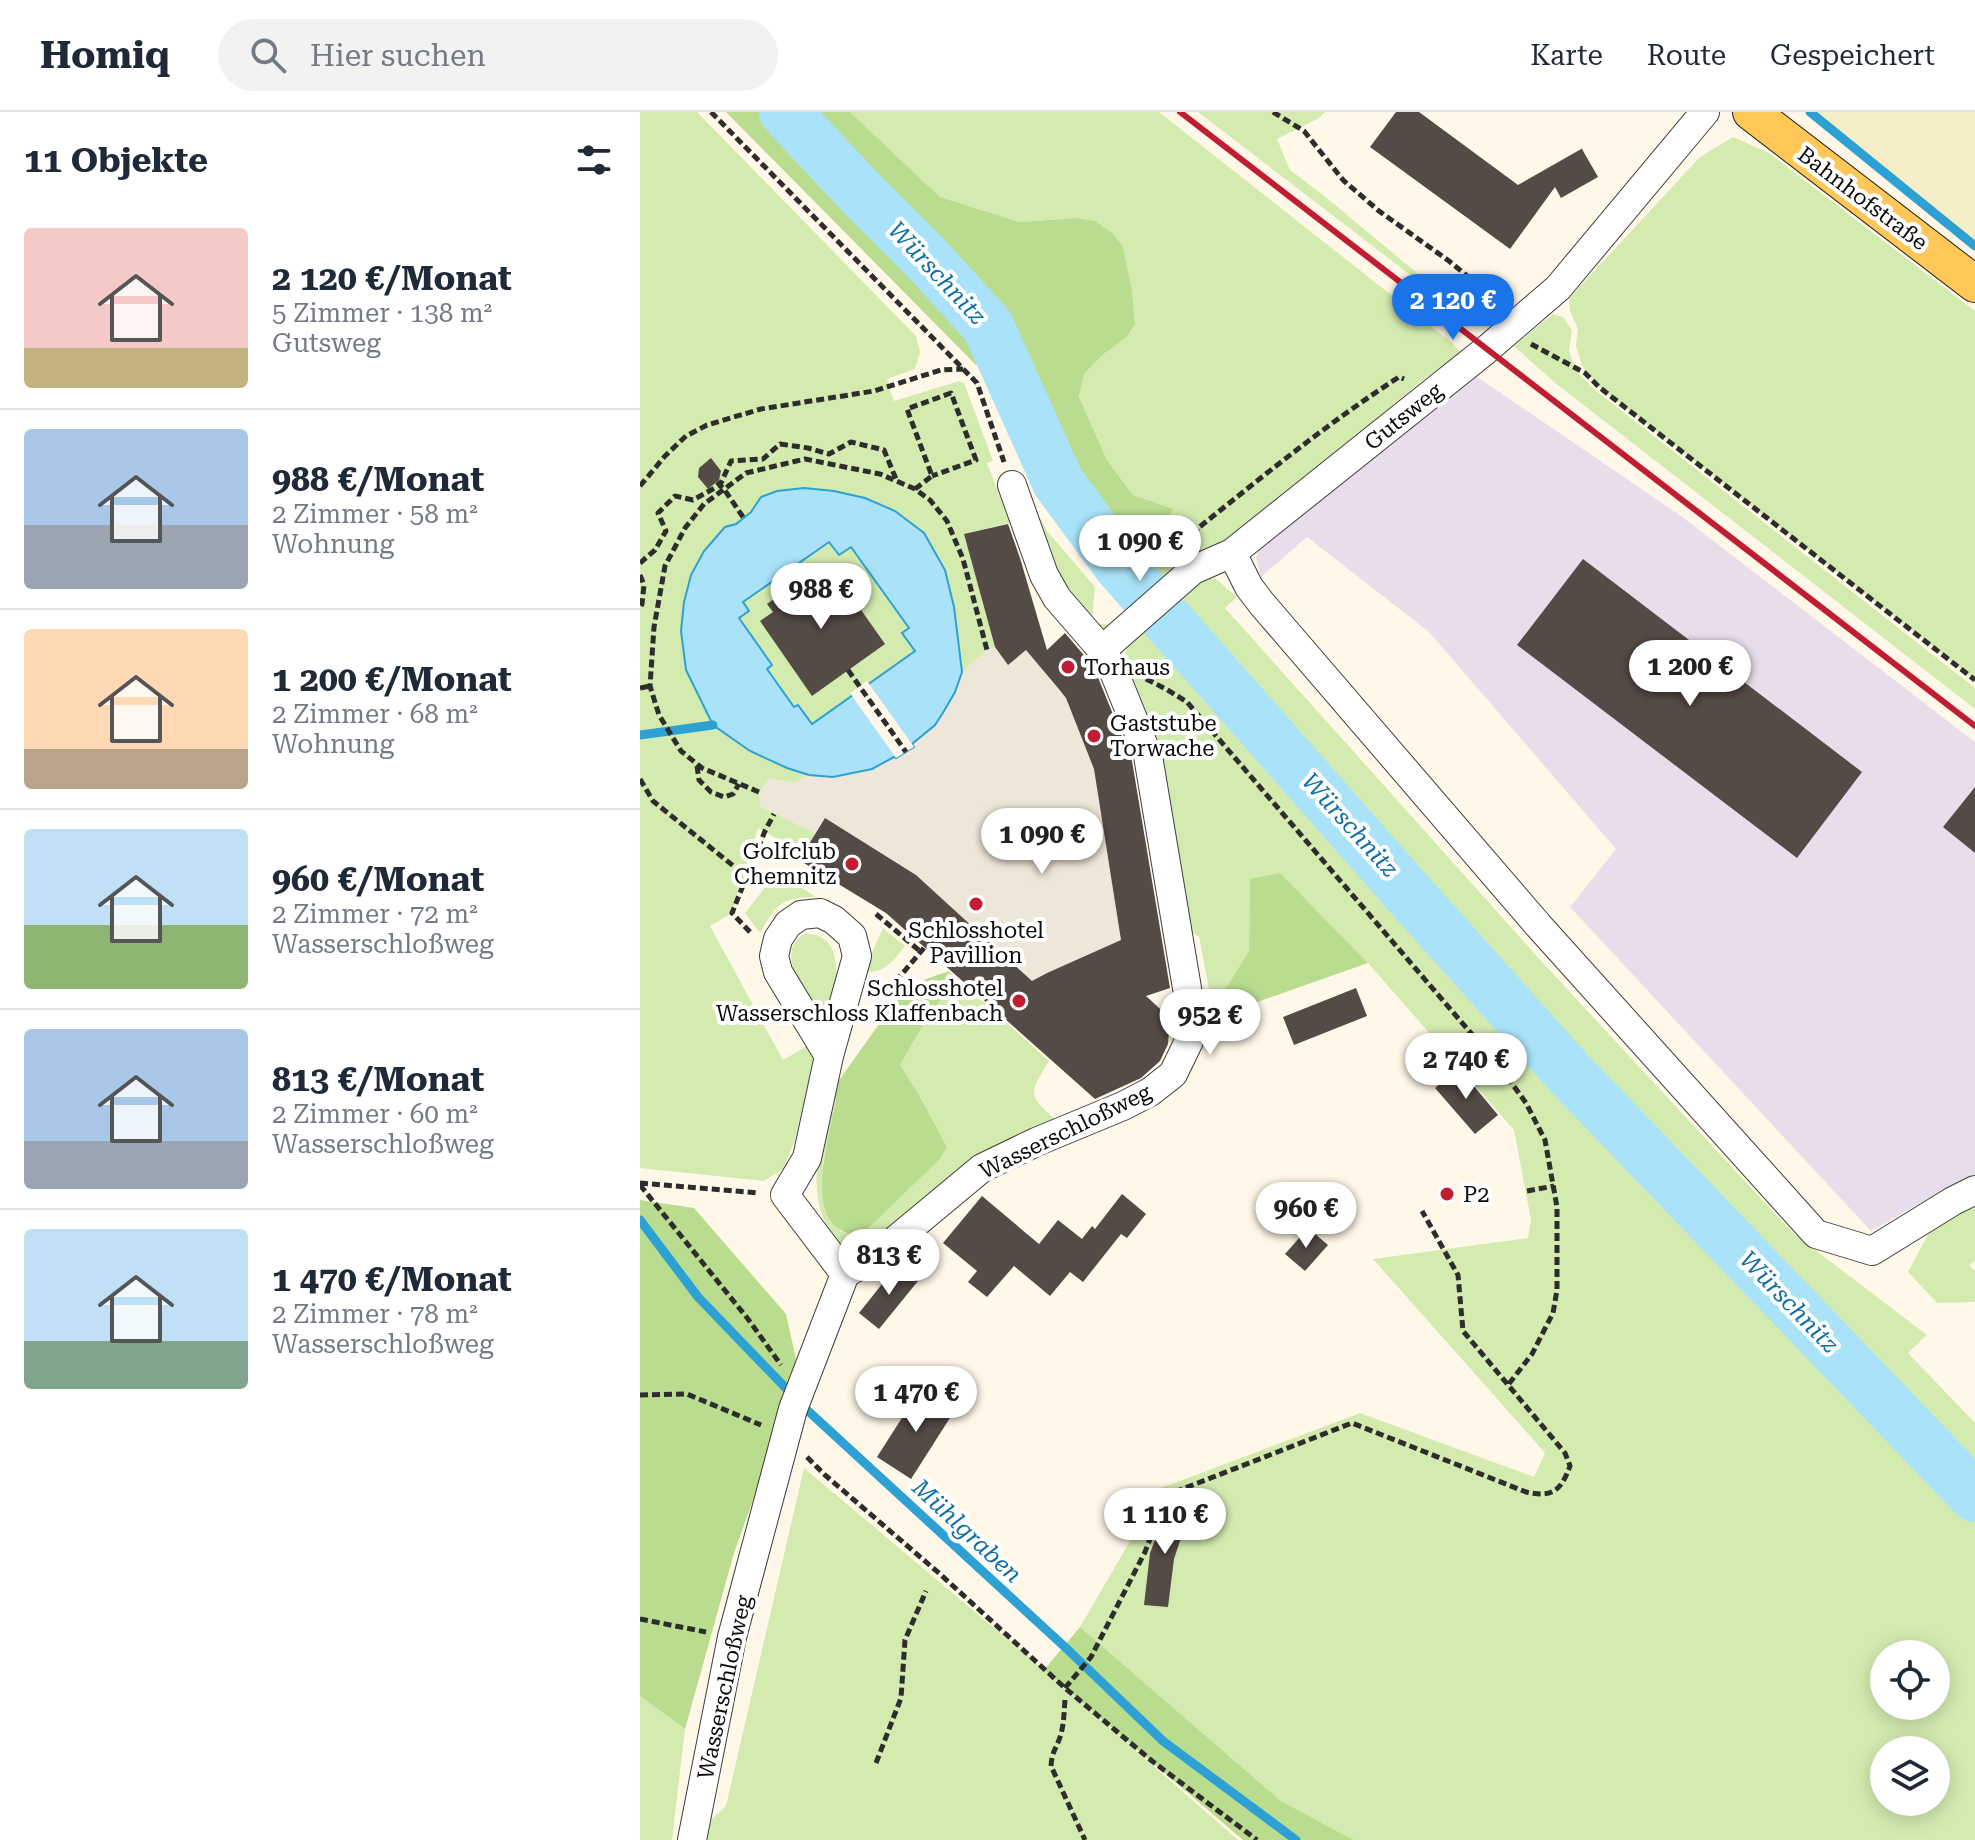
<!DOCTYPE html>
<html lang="de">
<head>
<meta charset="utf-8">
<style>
  :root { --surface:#fff; --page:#f2f2f3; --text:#1f2937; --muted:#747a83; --line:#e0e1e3; --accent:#1a73e8 }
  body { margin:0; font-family:"Roboto Serif",serif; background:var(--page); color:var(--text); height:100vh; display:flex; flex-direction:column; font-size:30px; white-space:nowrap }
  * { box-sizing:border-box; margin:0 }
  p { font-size:26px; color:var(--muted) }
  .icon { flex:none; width:44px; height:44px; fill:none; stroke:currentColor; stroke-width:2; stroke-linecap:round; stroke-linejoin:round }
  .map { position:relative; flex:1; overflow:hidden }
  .drawer { display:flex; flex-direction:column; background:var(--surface); width:640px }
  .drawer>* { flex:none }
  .tools { position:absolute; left:1230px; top:1528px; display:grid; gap:16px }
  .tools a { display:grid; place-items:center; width:80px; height:80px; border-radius:50%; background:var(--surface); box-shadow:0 4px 20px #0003; font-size:40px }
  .price { position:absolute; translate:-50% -68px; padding:0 18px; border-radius:28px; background:#fff; color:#222; font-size:26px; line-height:52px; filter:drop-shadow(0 2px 4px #0008) }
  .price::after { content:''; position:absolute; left:50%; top:48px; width:24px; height:18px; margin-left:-12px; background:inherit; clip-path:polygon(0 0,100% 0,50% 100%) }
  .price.current { background:var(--accent); color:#fff }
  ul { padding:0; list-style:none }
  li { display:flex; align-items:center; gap:24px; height:200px; padding:0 24px }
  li+li { border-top:2px solid var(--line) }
  li span { display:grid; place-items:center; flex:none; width:224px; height:160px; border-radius:8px; color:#555 }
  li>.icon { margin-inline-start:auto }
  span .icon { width:96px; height:96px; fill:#fffc; stroke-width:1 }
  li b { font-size:34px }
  h2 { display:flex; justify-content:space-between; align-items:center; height:96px; padding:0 24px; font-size:34px }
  header { display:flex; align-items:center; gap:48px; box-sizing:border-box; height:112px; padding:0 40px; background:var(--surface); border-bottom:2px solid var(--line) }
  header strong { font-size:38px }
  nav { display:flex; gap:44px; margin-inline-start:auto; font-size:28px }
  .search { width:560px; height:72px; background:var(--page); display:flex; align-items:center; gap:20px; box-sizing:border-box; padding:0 28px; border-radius:44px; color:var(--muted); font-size:30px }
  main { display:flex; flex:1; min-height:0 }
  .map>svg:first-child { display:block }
</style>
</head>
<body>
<header>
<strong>Homiq</strong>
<div class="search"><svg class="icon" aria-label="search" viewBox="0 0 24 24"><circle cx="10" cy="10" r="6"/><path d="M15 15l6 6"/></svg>Hier suchen</div>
<nav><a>Karte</a><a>Route</a><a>Gespeichert</a></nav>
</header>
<main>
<section class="drawer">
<h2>11 Objekte<svg class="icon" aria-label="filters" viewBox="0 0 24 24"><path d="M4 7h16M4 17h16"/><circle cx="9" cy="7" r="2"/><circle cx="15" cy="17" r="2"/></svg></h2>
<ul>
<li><span style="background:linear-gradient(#f6c9c9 75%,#c2b280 0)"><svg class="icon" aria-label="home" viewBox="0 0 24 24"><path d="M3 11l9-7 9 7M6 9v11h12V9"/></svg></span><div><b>2 120 €/Monat</b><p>5 Zimmer · 138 m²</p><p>Gutsweg</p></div></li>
<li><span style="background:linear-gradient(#a9c7e8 60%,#9aa5b1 0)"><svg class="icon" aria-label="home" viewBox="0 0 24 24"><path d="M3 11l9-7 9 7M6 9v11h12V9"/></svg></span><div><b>988 €/Monat</b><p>2 Zimmer · 58 m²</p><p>Wohnung</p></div></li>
<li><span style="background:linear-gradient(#ffd9b3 75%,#b9a48a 0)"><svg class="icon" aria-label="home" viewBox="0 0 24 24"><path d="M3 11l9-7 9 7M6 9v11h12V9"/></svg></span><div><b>1 200 €/Monat</b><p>2 Zimmer · 68 m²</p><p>Wohnung</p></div></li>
<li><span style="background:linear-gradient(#bfe0f5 60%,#8fb573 0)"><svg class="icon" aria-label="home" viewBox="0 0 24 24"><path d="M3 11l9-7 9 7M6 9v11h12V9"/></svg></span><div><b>960 €/Monat</b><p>2 Zimmer · 72 m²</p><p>Wasserschloßweg</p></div></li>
<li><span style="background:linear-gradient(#a9c7e8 70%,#9aa5b1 0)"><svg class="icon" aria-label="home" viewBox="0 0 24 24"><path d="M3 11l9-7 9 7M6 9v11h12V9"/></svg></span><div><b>813 €/Monat</b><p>2 Zimmer · 60 m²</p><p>Wasserschloßweg</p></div></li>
<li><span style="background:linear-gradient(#bfe0f5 70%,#7fa58c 0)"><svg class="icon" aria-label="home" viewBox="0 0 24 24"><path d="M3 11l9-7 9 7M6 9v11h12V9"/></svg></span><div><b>1 470 €/Monat</b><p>2 Zimmer · 78 m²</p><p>Wasserschloßweg</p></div></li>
</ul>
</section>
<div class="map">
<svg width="1335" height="1728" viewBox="0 0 1335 1728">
  <rect width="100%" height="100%" fill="#fff8e8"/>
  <path fill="#e8deeb" d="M836,264L1041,404L1335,630V1067L1296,1082L1231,1119L930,795L976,737L789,520L667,425L621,465L616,446L621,427Z"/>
  <path fill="#f6eec7" d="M1170,0H1335V133L1200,25Z"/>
  <path fill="#d4ebb0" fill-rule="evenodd" d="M0,0H57L276,224L280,240L275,257L247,267L254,289L319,269L324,271L353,349L347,351L370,411L324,422L355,535L347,538L322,560L314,495L305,458L121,385C112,400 103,410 85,415L44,490L41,519L46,558L147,656L169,663L155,671L129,667L120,694L175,721L163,742L118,716L92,801L70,814L143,948L179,927L154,1031L143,1057L124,1069L0,1056Z
    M210,0H519L811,230L821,240L780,270L586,434L563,436L518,473L495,441L534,397L493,383L467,348L439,285L444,262L495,212L492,178L483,135L435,106L380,110L300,85Z
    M558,0H685L679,6L637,27L650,58L682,82L795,176L791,179Z
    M1093,25L1129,41L1335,199V568L959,275L942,254L936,234L938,217L930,199L929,186L1060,45Z
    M913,202L923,205L932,218L929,239L937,260L955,278L1335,576V597L914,270L874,234Z
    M383,375L407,419L455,475L452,510L473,514L462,516L450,511L410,462Z
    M189,429L199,442L211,434L269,516L275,539L172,612L158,593L154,596L127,557L132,554L99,506L108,499L103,490Z
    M561,466L576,467L597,485L585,496L904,852L1153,1121L1287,1223L1268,1241L1335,1311V1728H710L641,1689L440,1515L521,1376L720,1301L894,1365L905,1341L733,1147L888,1126L891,1108L874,1018L728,851L640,761L610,768L609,839L566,908L563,885L569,877L559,825L547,817L484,550L486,537L489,531ZM1244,1542H1296V1594H1244ZM1244,1638H1296V1690H1244Z
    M137,760L176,785C141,785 136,793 120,821L105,801Z
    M243,816L265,834C251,851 246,861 223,860Z
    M164,822C213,819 193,891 189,919C175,896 129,843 164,822Z
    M309,859L409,949C388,984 388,982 418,1010L226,1135H203C160,1094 180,1032 190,981L196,988L183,1050L200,1119L217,1125L235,1110L300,1047L307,1035L278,981L260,953L286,908L304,883Z
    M1335,1092V1149L1329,1153L1335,1159V1190L1297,1191L1268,1160L1290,1119Z
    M164,1356L404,1558L598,1728H58L61,1717L86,1694Z
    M0,1584L45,1617L32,1728H0Z"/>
  <path fill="#b9dc8f" d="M86,0H131L213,87L280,152L339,219L352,247L336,253Z
    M164,0H210L300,85L380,110L435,106L455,109L472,121L483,135L492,178L495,212L487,224L464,242L444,262L439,285L467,348L493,383L534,397L495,441L440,364L355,207L297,136Z
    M640,761L728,851L566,908L609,839L610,767Z
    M309,859L304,883L286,908L260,953L278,981L307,1035L300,1047L235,1110L217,1125C206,1121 197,1118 190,1108C172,1082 190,1018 196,988L190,981L259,884L286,867Z
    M0,1088L54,1096L146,1202L156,1247L124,1357L94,1441L45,1617L0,1584Z
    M440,1515L641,1689L713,1728H603L404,1558Z"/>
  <path fill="#eee6d8" d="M355,535L368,552L386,538L426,586L454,657L481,828L407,861L392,869L275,762L185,706L175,721L120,694L119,680L129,667L155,671L169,663L193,665L232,657L254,644L256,646L273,635L272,632L295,613L304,599L315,580L322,560L347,538Z"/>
  <path fill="#aae3f9" stroke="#2da1d4" stroke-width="2" fill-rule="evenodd" d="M164,376L194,379L225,386L255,399L284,421L305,458L314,495L322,560L315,580L304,599L295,613L272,632L274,635L256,646L254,645L232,657L193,665L169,663L147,656L110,639L73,613L46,558L41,519L44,490L51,463L64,439L85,415L96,412L111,400L121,385L137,379ZM189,430L199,443L211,435L269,516L262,521L275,539L172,612L158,593L154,595L127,557L132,553L99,506L109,499L103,490Z"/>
  <path fill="#fff8e8" d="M227,569L274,635L256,646L210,581Z"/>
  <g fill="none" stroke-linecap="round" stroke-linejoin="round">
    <path stroke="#2da1d4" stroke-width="9" d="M1170,0L1335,134
      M0,623L73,613
      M0,1108L58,1185L166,1297L426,1536L523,1629L656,1728"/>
    <path stroke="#aae3f9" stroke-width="52" d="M145,0L219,79L286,146L348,214L418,370L479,453L767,780L931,963L1335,1384"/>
  </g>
  <path fill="#544a46" d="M756,0H779L878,73L943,36L942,37L958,65L921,86L915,75L870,137L730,35Z
    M71,346L81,359L79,368L68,377L58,365L59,356Z
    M368,412L380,446L407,538L425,521L448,548L457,563L492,649L530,876L506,884L530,906L528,932L520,949L501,966L455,987L246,801L159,748L185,706L276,763L392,869L407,861L481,828L454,657L426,586L418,576L386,538L368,553L355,535L324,422Z
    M943,447L1222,660L1157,746L877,533Z
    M193,458L245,532L172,584L120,509L133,500L127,492L148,477L149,479L170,463L175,470Z
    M1335,675V741L1303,715Z
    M716,876L727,904L654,933L643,905Z
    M818,955L858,1003L835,1022L795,976Z
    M482,1082L506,1102L487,1126L481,1122L443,1170L430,1160L410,1184L374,1154L347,1185L328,1170L337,1159L303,1131L342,1084L399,1132L418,1108L442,1127L452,1114L455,1117Z
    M668,1116L688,1133L665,1159L645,1142Z
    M258,1152L278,1169L239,1217L219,1201Z
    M281,1276L315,1298L271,1367L237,1345Z
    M530,1390L551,1396L534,1447L528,1495L504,1493L510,1441Z"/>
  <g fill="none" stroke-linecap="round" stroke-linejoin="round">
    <defs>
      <path id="minor" d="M592,441L609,475L622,492L898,813L1176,1122L1232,1139L1313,1089L1335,1078
        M462,538L553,458L592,441L846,238L918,176L1065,0
        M189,944L138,860L134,844L138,827L148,812L161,803L180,801L194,808L212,824L217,844L189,944L167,1046L145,1083L205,1162
        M52,1728L92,1525L153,1297L205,1162L241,1140L342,1056L396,1030L483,994L510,980L533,962L549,929L550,894L508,644L472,555L462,538L417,486L404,463L372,373"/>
      <path id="major" d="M1111,0L1335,172"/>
    </defs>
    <use href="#minor" stroke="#3e3e3e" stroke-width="30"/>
    <use href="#major" stroke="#1c1c1c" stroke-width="38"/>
    <path stroke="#2d2d2d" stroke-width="5" stroke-dasharray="8 4" stroke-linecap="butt" d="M71,0L337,271L364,350
      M633,0L664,19L703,68L739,99L809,149L860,191
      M891,232L945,261L959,275L1335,568
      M77,370L84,377L103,405
      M0,374L25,344L46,324L67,313L121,297L234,279L301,258L323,257
      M275,377L292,364L267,297L311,281L336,348L292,364
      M556,425L557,417C623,364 688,311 759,265L764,267
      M0,451L15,438L26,419L18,401L35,384L53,388L80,373L91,349L123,347L140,332L168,336L189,342L211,330L244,338L256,367
      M0,463L4,473L2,492L0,495
      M208,558L266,640
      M506,567L526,577L547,590L860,955L886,991L905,1028L917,1095V1178L913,1201L892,1242L868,1273
      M0,576L10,574
      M57,654L59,668L71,680L84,685L93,682L99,672
      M0,667L13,689L107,765
      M119,680L62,656L41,639L19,603L10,574L14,515L25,454L45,416L64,392L106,361L165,347L240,362L275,377L290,388L307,409L323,447L347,538
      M236,802L281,840
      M110,820L92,801L125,719L134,702
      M235,870L251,875L284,836
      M0,1071L119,1081
      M0,1073L108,1207L141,1253
      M887,1079L914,1074
      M0,1283L47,1282L121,1313
      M167,1345L185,1363L300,1462L425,1576L512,1649L617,1728
      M0,1507L66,1520
      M425,1576L451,1545L505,1440L527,1383L712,1311L886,1380C912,1386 921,1379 930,1354L925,1341L823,1219L818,1163L782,1099
      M425,1588C424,1600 424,1611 421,1622C417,1636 412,1638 411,1654L445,1728
      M236,1651L261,1586L265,1528L286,1479"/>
    <use href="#minor" stroke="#fff" stroke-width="28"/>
    <use href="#major" stroke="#ffc758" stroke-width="36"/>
    <path stroke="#c01d33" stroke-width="6" d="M540,0L1335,614"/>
  </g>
  <g fill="#c01d33" stroke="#fff" stroke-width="3">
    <circle cx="428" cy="555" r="8"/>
    <circle cx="454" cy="624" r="8"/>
    <circle cx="212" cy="752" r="8"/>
    <circle cx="336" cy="792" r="8"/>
    <circle cx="379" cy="889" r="8"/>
    <circle cx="807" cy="1082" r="8"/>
  </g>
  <g text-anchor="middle" stroke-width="8" stroke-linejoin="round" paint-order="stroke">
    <g font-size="22" fill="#0b0b0b" stroke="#fff">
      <text transform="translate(1223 86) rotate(37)" y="8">Bahnhofstraße</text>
      <text transform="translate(763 304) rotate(-39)" y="8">Gutsweg</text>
      <text transform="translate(425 1019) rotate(-26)" y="8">Wasserschloßweg</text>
      <text transform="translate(84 1575) rotate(-78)" y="8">Wasserschloßweg</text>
    </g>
    <g font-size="22" fill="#0b0b0b" stroke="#fff" text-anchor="start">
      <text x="444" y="563">Torhaus</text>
      <text x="470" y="619">Gaststube<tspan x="470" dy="25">Torwache</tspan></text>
      <text x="196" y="747" text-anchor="end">Golfclub<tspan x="196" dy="25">Chemnitz</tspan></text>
      <text x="336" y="826" text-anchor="middle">Schlosshotel<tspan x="336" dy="25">Pavillion</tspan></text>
      <text x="363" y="884" text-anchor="end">Schlosshotel<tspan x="363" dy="25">Wasserschloss Klaffenbach</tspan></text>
      <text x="823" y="1090">P2</text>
    </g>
    <g font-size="24" font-style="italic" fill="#0f6fa1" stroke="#fff">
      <text transform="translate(297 161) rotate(47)" y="8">Würschnitz</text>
      <text transform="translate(710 713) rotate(48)" y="8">Würschnitz</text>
      <text transform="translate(1149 1190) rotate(46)" y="8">Würschnitz</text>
      <text transform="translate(327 1419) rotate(43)" y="8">Mühlgraben</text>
    </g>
  </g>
</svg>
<div class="tools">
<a><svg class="icon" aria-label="locate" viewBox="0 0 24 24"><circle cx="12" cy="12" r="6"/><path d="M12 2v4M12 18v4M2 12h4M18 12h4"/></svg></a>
<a><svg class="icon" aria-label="layers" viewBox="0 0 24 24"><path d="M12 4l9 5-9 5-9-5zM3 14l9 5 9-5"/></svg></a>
</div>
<b class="price current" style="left:813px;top:230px">2 120 €</b>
<b class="price" style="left:500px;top:471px">1 090 €</b>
<b class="price" style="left:181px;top:519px">988 €</b>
<b class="price" style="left:1050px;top:596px">1 200 €</b>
<b class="price" style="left:402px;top:764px">1 090 €</b>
<b class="price" style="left:570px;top:945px">952 €</b>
<b class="price" style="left:826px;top:989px">2 740 €</b>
<b class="price" style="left:666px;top:1138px">960 €</b>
<b class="price" style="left:249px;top:1185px">813 €</b>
<b class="price" style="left:276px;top:1322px">1 470 €</b>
<b class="price" style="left:525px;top:1444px">1 110 €</b>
</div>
</main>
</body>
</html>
